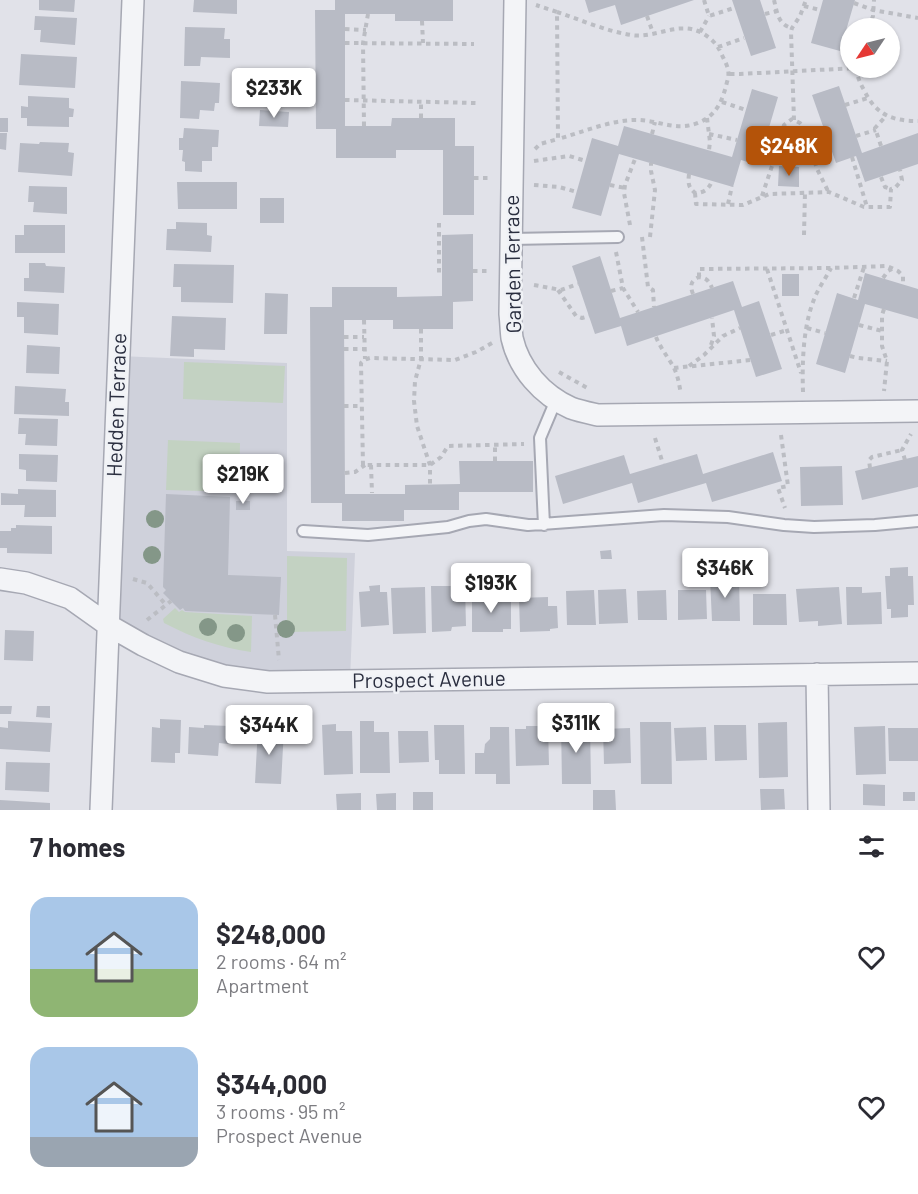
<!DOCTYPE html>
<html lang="en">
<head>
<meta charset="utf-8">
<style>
  :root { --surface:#fff; --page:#f2f2f3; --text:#2b2b33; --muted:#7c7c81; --accent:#b45309 }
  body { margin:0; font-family:Barlow,sans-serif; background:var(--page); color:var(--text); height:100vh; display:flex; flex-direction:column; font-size:22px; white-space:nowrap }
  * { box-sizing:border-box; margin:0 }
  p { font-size:20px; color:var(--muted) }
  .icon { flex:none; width:33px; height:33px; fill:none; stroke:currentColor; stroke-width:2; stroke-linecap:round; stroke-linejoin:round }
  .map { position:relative; height:810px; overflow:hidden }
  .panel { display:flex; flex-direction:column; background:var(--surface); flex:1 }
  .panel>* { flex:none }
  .needle { width:39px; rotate:235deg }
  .fabs { position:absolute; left:840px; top:18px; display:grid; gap:12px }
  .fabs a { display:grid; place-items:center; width:60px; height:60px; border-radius:50%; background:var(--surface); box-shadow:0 2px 4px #0004; font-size:30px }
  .price { position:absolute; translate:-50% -51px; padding:0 14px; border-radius:6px; background:#fff; color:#222; font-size:20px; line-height:39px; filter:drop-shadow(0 2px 3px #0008) }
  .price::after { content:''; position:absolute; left:50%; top:36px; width:18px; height:14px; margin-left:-9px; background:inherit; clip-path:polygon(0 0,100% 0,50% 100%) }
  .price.active { background:var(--accent); color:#fff }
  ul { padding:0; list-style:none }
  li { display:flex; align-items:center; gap:18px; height:150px; padding:0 30px }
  li span { display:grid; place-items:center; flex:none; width:168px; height:120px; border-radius:18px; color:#555 }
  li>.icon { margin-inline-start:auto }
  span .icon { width:72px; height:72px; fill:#fffc; stroke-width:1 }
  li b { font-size:26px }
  h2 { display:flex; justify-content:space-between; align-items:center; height:72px; padding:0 30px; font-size:26px }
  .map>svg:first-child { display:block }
</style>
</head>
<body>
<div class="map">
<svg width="918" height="810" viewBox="0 0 918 810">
  <rect width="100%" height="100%" fill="#e1e2e9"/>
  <path fill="#cfd1db" d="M119,356L287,363V551L355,553L350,681L224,676L108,625Z"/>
  <path fill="#c3d2c2" d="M184,362L285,366L283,403L183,399Z
    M168,440L240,443L239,492L166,490Z
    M287,556L347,558L346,631L287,632Z
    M175,608L179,612L182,610L185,612L252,616L251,652C218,647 193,638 164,623L163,619Z"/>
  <path fill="#b8bbc5" d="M39,0H75L74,12L39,10Z
    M194,0H237V14L193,12Z
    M335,0H453V21H395V14H345V126H391L392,118H455V146H474V215H443V150H396V158H336V129H316L315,10H335Z
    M585,0H694L621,25L615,5L589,13Z
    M732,0H760L776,48L751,56Z
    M823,0H855L840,51L811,43Z
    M35,16L77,18L75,45L40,42L41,30H34Z
    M185,27L225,28L224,39H230V58L201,57L200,66H184Z
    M21,54L77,57L75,88L19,85Z
    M181,81L220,83L219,103H215L214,111L200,110L199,119L180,118Z
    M839,86L862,153L918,133V164L865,182L856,156L836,163L812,95Z
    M752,89L778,97L758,165L741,160L733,187L619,154L601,216L572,208L592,138L618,146L624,126L732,157Z
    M28,96L69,98V108L74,109L73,117H69V127L27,126V118H21V106L28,107Z
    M260,110L289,112L288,127L259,126Z
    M0,118H8V132H0Z
    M184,128L219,130L218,147H212V161H202V172L185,171V162L182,161L183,150H179V138H183Z
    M0,133H7L6,150L0,149Z
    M40,142L69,143L68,152L74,153L72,176L18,172L20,143L39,144Z
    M779,166L799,167V187L778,186Z
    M177,182H237V209H178Z
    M29,186L67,187V214L33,212L34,202H28Z
    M260,198H284V223H260Z
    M176,222L207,223V235L212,236L211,252L166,250L167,229H176Z
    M24,225H65V253H15V235H24Z
    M473,234V301L453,302V329H393V320H344L345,494H405V485L460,484L459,461H533V492H459V510H404V521H342V503H311L310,307H332V287H397V297L442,296V235Z
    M600,256L620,318L733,281L742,307L759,301L782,369L756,377L734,310L627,346L621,326L595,334L572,266Z
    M29,263H45L46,266L65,267L64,293L24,291V278H29Z
    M174,264L234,265L233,303L181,302V287H173Z
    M865,273L918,289V319L865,304L845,373L816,364L837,293L858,300Z
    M782,274H799V296H782Z
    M265,293L288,294L287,334H264Z
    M17,302L59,304L58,335L24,333V317H17Z
    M172,316L226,318L225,350L194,349V357L170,356Z
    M27,345L60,347L59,374L26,373Z
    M15,386L66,389L65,402H69V416L14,414Z
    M19,418L58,419L57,446L25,445L26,434H18Z
    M773,452L782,481L712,502L706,483L638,503L632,483L563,504L555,476L624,455L630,474L697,454L703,474Z
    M19,454L58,455L57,482L26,481V470L19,469Z
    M918,456V487L862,500L855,471Z
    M842,466L843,505L801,506L800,467Z
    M18,489L56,490V517H24L25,505H1V493L18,494Z
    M166,494L230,497L228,575L281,577L279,615L185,611L183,608L180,610L163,593L166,590L163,587Z
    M236,501H250V510H236Z
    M16,525L52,526V554L7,553V548H0V531H11V528H16Z
    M611,550L612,559H601L600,551Z
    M908,567V576H913L914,605H908V617L891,618V609H887L885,576H890V568Z
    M710,578H739L740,621H712Z
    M380,585V592H387L389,625L361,627L359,592L370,591L369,586Z
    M431,586H465L466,626L452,627L451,631L432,632Z
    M425,587L426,633L393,634L391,588Z
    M839,587L842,624L818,626V621L799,622L796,589Z
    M846,587H862V593L881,592L882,624L847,625Z
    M626,589L628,623L599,624L598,590Z
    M594,590L596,625H567L566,591Z
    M666,590L667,620H638L637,591Z
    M678,590H706L707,619L678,620Z
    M753,594H786L787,625H753Z
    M472,597L511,598V629H503V632H472Z
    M548,597V606H557L558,628L550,629V631L520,632L519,598Z
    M5,630L34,631L33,661L4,660Z
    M0,706H12L11,714H0Z
    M37,706H50V718L36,717Z
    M160,719L181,720L180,753H175V763L151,762L152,727L160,728Z
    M8,721L52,723L50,752L0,749V727L8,728Z
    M360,721H374V732H389L390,773H360Z
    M640,722H671L672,784H641Z
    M787,722L788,777L759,778L758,723Z
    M561,723H590L591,784H562Z
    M336,724V731H352L353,774L324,775L322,725Z
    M204,725L229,726L228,744L219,743L218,756L188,754L189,727L204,728Z
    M434,725H464L465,774H439V760H435Z
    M714,725H746L747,760L715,761Z
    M526,726H548L549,765L516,766L515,729H526Z
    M885,726L886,774L856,775L854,727Z
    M258,727L284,729L281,784L255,783Z
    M490,727H509L510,784H496V774H475V753H484L485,744L490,739Z
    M706,727L707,760L676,761L674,728Z
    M630,728L631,763L604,764L603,729Z
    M888,728H918V761H889Z
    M398,731H428L429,762L399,763Z
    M6,762L50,763L49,792L5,790Z
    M863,784L885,785V806L863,805Z
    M760,789H784L785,809L761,810Z
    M593,790H615L616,810H593Z
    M413,792H433V810H413Z
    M903,792H915V801H903Z
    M361,793V810H337L336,794Z
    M396,793V810H377L376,794Z
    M0,800L50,803V810H0Z"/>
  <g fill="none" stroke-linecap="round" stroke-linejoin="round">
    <defs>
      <path id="service" d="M511,239L618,237
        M544,525L540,438L556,400
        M303,531L368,535L448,527L469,521L486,519L528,525L664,515L728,517L784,525L814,527L875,525L918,521"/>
      <path id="minor" d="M515,0L510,314C511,322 511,330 512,338C519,369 542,395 571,408C579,411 589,413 598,415L918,411
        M0,579L26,583L70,598L108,625L143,645L179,662L224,676L268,682L918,673
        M817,674L819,810
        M101,810L133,0"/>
    </defs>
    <use href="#service" stroke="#a6a8b3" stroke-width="14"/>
    <use href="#minor" stroke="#a6a8b3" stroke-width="24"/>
    <path stroke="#bbbdc3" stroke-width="4" stroke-dasharray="4.5 4.5" stroke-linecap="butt" d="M704,0L709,16L734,8
      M774,0C777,12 778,25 792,28
      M854,3L873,10L918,18
      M804,6L820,10
      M557,12C581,20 606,31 631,35C656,39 678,20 702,33C711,38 717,44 721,53C726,64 731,70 727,82C723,99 717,115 700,122C675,133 659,119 633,120C608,121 583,132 558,139
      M765,14L777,11
      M647,16L653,33
      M422,21L423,43
      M869,28L873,16L874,0
      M345,29L366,30
      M700,32L709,16
      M845,34L850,35
      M345,43L474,44
      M718,47L744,38
      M856,68C857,76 860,83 864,90C876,115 892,121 918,121
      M730,74H740L856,68
      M345,100L476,103
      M722,102L746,110
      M845,105L868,98
      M421,118V102
      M707,118L710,142L709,150
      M794,120L791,32L792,28L800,16L806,0
      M364,126L363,43L368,14
      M768,132L780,136
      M652,134L655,122
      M709,134L737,140
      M806,135L824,129
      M856,136L876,130
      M881,146L875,128L886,116
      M535,149L540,144L558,139L557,12L536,5
      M852,157L867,207
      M534,161L569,156L586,161
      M689,174C688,183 688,187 695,193C704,193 709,189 712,181
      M881,177L885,187L891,189
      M474,178H491
      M534,185L559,187L577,192
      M610,185L625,188
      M695,193L696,204L743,205L769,194L829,192L864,207H890L891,189L895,188L902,180L900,170
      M762,196L775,157L784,125L792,119L800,123L804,128L817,169L828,191
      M728,204L732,186
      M439,223V274H442
      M630,225L624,193L625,185L635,159
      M804,235L805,192
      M642,237L648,287L653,290L654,307
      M650,237L655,190L651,171V163
      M616,252L623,288L638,312
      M767,269L801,373
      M473,271H491
      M699,277V269L831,268L887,266L898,271L903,276V284
      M883,278L888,271L892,269
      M534,285L561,290L578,284
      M558,290L576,316L582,318L589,316
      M611,291L623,288
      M693,294C690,286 690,281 699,277C707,278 709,281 712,288
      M854,298L864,267
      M884,309L882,315V346L887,361L884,391
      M364,320L365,359
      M859,325L882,331
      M807,328L825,333
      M421,329V359L415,381L414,401L417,426L430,465V485
      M771,335L787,330
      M344,337H364
      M656,337C660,347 667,356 673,366C678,375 679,384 681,394
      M492,343L476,352L455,360L370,358C366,359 364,360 361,363L363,465H430L441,457L448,446L524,444
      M711,345L714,336L712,318
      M344,349H364
      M850,356L858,358L887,361
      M689,366L704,355L723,336L740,328
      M674,368L751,360
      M559,372L589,389
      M803,392C802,362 803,325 815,297C819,287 826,278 831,268
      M344,406H362
      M781,435L788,486L778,488L785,508
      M655,438L663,464
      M905,460L902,450L911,434
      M495,461V445
      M371,465L372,493
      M870,468L869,460L872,457L902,450
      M345,473L355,472L365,465
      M133,579L147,583L166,605
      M275,615L279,660
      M147,620L171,601"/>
    <use href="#service" stroke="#f3f4f7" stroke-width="10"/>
    <use href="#minor" stroke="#f3f4f7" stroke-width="21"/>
  </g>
  <g fill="#849788">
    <circle cx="155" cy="519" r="9"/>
    <circle cx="152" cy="555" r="9"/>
    <circle cx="208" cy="627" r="9"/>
    <circle cx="286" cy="629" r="9"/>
    <circle cx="236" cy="633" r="9"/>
  </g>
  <g text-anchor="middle" stroke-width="5" stroke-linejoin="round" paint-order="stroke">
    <g font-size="21" fill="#2a2e3f" stroke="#f0f2f6">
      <text transform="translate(513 264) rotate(-91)" y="7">Garden Terrace</text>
      <text transform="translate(117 405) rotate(-88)" y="7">Hedden Terrace</text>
      <text transform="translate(429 680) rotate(-1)" y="7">Prospect Avenue</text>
    </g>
  </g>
</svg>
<div class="fabs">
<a><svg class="needle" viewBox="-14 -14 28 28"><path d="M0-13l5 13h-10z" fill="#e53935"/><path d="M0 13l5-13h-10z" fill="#7c7c81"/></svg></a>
</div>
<b class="price" style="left:274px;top:119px">$233K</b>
<b class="price active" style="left:789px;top:177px">$248K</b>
<b class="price" style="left:243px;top:505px">$219K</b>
<b class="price" style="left:725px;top:599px">$346K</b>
<b class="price" style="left:491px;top:614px">$193K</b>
<b class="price" style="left:576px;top:754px">$311K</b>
<b class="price" style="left:269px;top:756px">$344K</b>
</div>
<section class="panel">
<h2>7 homes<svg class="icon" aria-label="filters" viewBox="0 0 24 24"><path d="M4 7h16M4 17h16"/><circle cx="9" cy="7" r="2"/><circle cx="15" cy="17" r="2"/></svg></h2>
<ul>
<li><span style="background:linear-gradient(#a9c7e8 60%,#8fb573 0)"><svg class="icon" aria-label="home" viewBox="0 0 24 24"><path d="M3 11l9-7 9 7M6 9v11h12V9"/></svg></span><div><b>$248,000</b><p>2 rooms · 64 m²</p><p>Apartment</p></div><svg class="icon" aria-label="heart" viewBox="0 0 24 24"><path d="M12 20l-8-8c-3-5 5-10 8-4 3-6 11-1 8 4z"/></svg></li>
<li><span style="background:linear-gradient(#a9c7e8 75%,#9aa5b1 0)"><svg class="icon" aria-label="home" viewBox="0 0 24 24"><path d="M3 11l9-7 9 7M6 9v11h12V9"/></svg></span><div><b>$344,000</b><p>3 rooms · 95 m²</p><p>Prospect Avenue</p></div><svg class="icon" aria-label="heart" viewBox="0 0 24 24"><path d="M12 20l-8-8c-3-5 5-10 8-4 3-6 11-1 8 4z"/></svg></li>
</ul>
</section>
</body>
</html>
